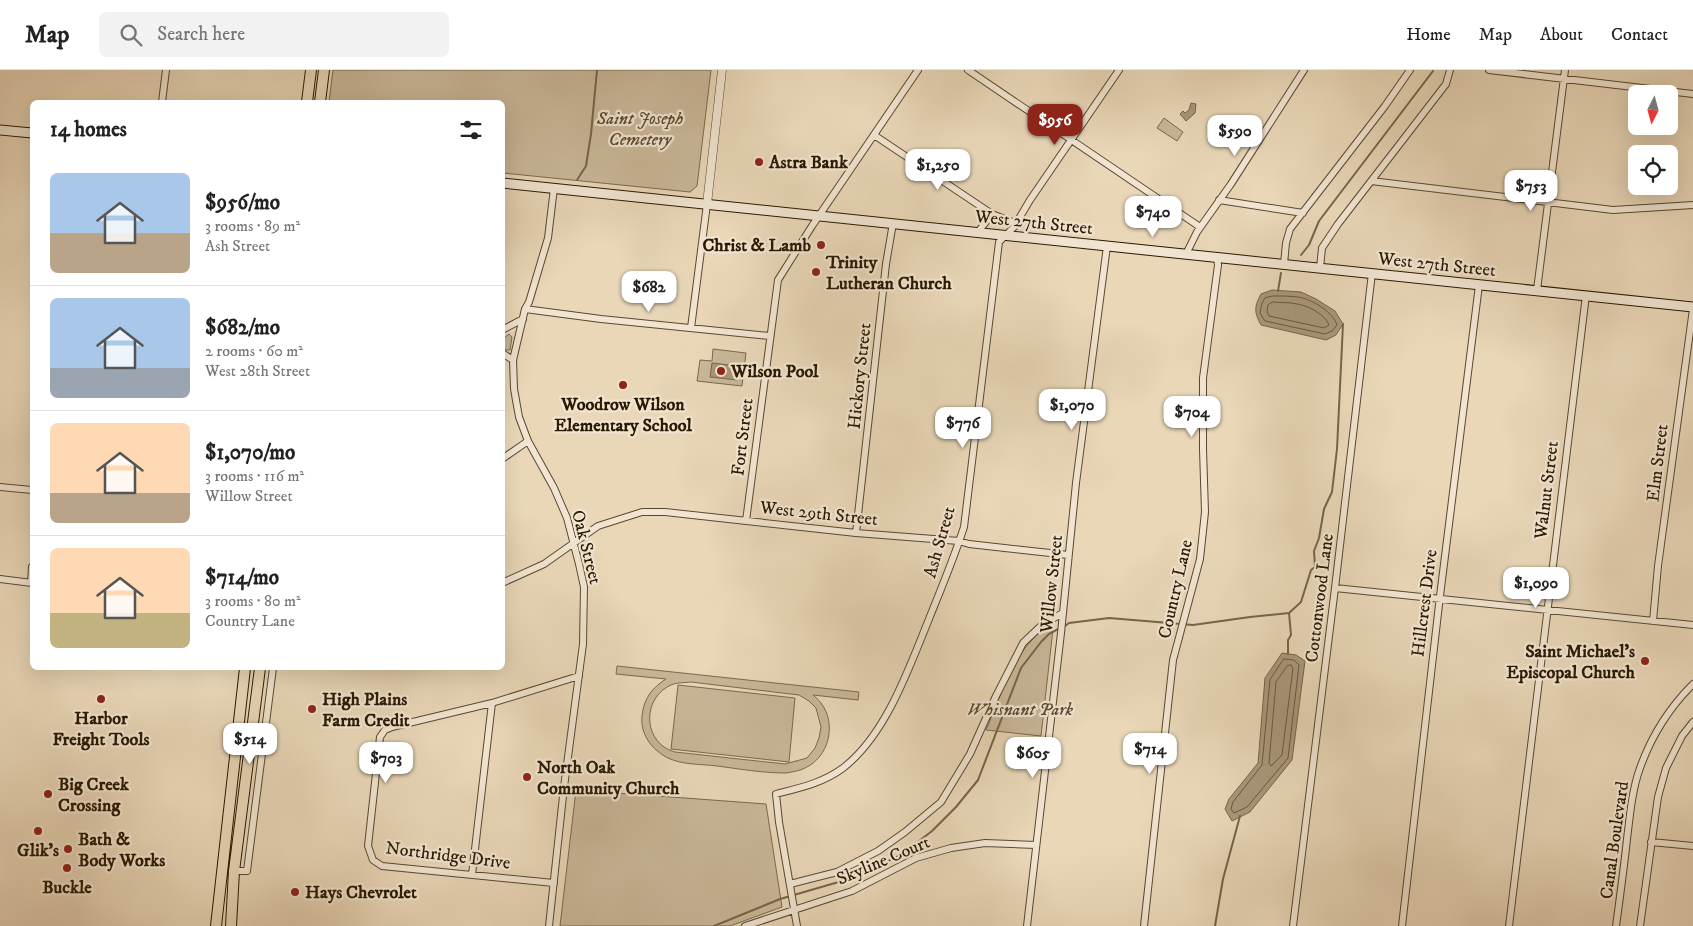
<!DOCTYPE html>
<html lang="en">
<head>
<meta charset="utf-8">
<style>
  :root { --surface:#fff; --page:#f2f2f2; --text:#222; --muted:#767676; --line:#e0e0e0; --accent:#8f2418 }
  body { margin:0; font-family:"IM FELL DW Pica",serif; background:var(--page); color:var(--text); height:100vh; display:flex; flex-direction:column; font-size:19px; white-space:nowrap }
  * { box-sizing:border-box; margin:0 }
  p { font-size:16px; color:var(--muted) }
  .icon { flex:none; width:28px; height:28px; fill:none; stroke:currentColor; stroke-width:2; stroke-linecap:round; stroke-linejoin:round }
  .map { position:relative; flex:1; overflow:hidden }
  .panel { position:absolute; left:30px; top:30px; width:475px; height:570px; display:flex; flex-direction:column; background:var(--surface); border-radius:8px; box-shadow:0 5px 20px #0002 }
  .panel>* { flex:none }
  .needle { width:32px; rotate:186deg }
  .fabs { position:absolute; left:1628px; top:15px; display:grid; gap:10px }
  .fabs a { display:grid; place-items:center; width:50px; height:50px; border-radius:8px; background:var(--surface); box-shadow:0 5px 20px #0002; font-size:25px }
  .price { position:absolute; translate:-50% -42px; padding:0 11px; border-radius:10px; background:#fff; color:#222; font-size:16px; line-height:32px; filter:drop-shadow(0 1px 2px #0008) }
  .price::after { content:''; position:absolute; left:50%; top:30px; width:15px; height:11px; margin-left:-8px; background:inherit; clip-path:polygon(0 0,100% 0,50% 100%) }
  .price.active { background:var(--accent); color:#fff }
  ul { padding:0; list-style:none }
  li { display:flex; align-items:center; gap:15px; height:125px; padding:0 20px }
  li+li { border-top:1px solid var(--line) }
  li span { display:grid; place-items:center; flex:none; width:140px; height:100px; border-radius:8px; color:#555 }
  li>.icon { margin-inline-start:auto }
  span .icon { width:60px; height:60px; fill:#fffc; stroke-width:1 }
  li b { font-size:21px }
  h2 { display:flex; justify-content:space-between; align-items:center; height:60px; padding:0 20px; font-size:21px }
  header { display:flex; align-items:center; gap:30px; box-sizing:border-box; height:70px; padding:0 25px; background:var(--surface); border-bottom:1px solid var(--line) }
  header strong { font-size:24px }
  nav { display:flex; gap:28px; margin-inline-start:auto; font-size:18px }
  .search { width:350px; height:45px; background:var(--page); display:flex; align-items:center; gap:12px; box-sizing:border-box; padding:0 18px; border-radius:8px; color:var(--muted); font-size:19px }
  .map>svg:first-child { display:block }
</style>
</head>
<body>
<header>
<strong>Map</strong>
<div class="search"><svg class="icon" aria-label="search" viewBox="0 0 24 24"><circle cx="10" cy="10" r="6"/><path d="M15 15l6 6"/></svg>Search here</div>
<nav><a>Home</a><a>Map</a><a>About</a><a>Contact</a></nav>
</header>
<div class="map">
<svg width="1693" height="856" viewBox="0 0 1693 856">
  <rect width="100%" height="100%" fill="#e9d7b8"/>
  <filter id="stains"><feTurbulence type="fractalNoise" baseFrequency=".004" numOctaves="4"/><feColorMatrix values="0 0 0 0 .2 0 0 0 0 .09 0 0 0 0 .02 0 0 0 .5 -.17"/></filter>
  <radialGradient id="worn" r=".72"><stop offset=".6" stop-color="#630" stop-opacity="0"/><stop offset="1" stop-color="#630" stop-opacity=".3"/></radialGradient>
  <path fill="#c9b799" stroke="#7a684d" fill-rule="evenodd" d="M333,0H711L697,116L690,122L503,103L502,32H329Z
    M1164,48L1183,62L1177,71L1157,58Z
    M509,264L512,267L510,280H506L503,278V269Z
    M713,279L746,283L742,316L697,311L700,290L712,291Z
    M1050,556L1053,559L1041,666L986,660C1001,626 1016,573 1050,556Z
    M617,596L859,622L858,630L813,625C815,627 819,630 821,633C837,654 829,687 805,698C800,701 791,702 786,703C763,703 740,699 717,696C702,694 682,695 668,688C652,680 640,664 642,646C644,628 652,618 666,609L616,604ZM691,612L799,625L809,631L816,638L821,657L819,668L815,678L807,688L785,694L675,682C672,681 667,679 664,677C642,661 646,626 671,615C678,612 685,613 691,612Z
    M678,615L795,628L789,692L671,679Z
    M576,720L766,734L782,837L730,856H560Z"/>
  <path fill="#a8967a" stroke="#76644a" d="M1191,33L1196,34L1195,43L1186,51L1180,44L1183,41L1185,43L1189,40Z
    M1272,220L1301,222L1316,229L1335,241L1343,254L1336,265L1326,270L1261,255C1254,242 1254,237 1261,224Z
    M712,293L738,296L737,310L710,307Z
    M1282,583L1296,585L1305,591L1292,690L1250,742L1232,751L1225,739L1229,729L1258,693L1265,608Z"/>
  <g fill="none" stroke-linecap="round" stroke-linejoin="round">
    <path stroke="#69583e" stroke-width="1" d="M1273,226C1281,226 1290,226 1298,227C1312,229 1333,242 1337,255L1332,261L1325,264L1265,251L1260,243L1262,233L1265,228Z
      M1273,232C1281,233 1289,232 1297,234C1307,235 1326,245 1329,255L1324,258L1269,246L1267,242L1268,235Z
      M1284,589L1294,590L1299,595L1288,688L1247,737L1234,743L1231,739L1233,732L1262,695L1270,610Z
      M1291,595L1293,598L1282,685L1271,696L1269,693L1276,612L1287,596Z"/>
    <path stroke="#76644a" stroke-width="2" d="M577,110L586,96L591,64L597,0
      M1301,185L1309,175L1319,151L1433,1
      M1278,221L1281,203
      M1065,556L1069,553L1109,548L1193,555L1250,547L1289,543L1301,532L1311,500L1315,497L1314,481L1319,468L1324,439L1332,422L1337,379L1343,254
      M1288,584V570L1291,565L1289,543
      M714,856L780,829L849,809L901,785L932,761L956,737L978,710L1021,598L1041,572L1049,564L1060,558
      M1215,856L1223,809L1240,746"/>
    <defs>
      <path id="minor" d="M968,0L1200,157
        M1489,0L1693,24
        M162,32L166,0
        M874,65L992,144L1015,153
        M1371,111L1613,140L1693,135
        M1219,130L1303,143
        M978,162L992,144
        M1186,184L1197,162L1231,114L1304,0
        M1284,194L1286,173L1290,159L1385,36L1410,0
        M1320,198L1322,178L1338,154L1446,14L1450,0
        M1537,220L1565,0
        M525,239L601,249L770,266
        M691,258L707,134
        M502,260L523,249
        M502,283L513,290
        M502,389L528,371
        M0,417L32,420
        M746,451L778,210L812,156L918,0
        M856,463L886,194L893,153
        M0,509L32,513
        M31,513L32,497
        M502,513L544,494L598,456L642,442H665L856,463L959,471L969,474L1068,485
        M1335,518L1693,555
        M1653,551L1658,496L1693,239
        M1651,772L1693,776
        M234,801H247L273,598
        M472,805L492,633
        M554,813L382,796L373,790L368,776L380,667L385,660L392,657L492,633L579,606
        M790,814L837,802L878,781L905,762L941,732L970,684L996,626L1023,573L1043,554L1063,543
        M549,856L564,717L583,574L584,517L579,494L567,448L554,418L528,371L519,347L514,319L513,290L525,239L529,232L548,168L554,118
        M745,856L852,821L916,788L951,778L985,773L1036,775
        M797,856L779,752L776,724C799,718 823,713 843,698C886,665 909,598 929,549C941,519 954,488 964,457L999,172L1014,157L1030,130L1119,0
        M1027,856L1061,563L1076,413L1107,176
        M1144,856L1173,590L1200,489L1205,442L1203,379V308L1218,195L1217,188
        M1293,856L1335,518L1372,203
        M1402,856L1440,526L1479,215
        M1509,856L1586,225
        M1616,856C1620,827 1624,798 1627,769C1630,745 1632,720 1640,698C1651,667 1670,637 1693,614
        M1640,856L1658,727L1666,698L1682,666L1693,652"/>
      <path id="tertiary" d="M707,134L722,0"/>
      <path id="secondary" d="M0,60L32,63
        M502,113L1693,237"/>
      <path id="primary" d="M307,32L311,0
        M320,32L324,0
        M216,856L245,598
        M231,856L234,801L260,598"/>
    </defs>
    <use href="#minor" stroke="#5a482f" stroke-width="8"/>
    <use href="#tertiary" stroke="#5a482f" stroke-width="9"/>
    <use href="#secondary" stroke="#2a1901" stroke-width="11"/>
    <use href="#primary" stroke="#2a1901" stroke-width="12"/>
    <use href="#minor" stroke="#f1e5d1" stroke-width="6"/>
    <use href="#tertiary" stroke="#f1e5d1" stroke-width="8"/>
    <use href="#secondary" stroke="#f1e5d1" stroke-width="9"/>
    <use href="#primary" stroke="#e9d7b8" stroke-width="10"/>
  </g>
  <g fill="#8f2418" stroke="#f1e5d1" stroke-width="2">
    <circle cx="759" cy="92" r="5"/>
    <circle cx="821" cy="175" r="5"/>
    <circle cx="816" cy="202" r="5"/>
    <circle cx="721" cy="301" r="5"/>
    <circle cx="623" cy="315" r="5"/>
    <circle cx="1645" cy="591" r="5"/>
    <circle cx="101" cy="629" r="5"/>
    <circle cx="312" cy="639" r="5"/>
    <circle cx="527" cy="707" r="5"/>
    <circle cx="48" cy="724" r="5"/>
    <circle cx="38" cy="761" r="5"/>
    <circle cx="68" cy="779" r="5"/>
    <circle cx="67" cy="798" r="5"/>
    <circle cx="295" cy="822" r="5"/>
  </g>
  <g text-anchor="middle" stroke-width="4.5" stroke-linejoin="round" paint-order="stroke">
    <g font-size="18" font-style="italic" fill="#5a482f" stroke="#f1e5d1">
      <text x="640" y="54">Saint Joseph<tspan x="640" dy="21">Cemetery</tspan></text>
      <text x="1020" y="645">Whisnant Park</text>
    </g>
    <g font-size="18" font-weight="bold" fill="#2a1901" stroke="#f1e5d1" text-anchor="start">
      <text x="769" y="98">Astra Bank</text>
      <text x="811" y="181" text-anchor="end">Christ &amp; Lamb</text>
      <text x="826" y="198">Trinity<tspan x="826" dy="21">Lutheran Church</tspan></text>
      <text x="731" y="307">Wilson Pool</text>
      <text x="623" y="340" text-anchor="middle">Woodrow Wilson<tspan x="623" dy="21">Elementary School</tspan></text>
      <text x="1635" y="587" text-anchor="end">Saint Michael's<tspan x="1635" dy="21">Episcopal Church</tspan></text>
      <text x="322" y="635">High Plains<tspan x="322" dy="21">Farm Credit</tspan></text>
      <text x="101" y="654" text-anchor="middle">Harbor<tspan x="101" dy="21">Freight Tools</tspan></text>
      <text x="537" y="703">North Oak<tspan x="537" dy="21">Community Church</tspan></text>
      <text x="58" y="720">Big Creek<tspan x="58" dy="21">Crossing</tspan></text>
      <text x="78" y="775">Bath &amp;<tspan x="78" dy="21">Body Works</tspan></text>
      <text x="38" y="786" text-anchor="middle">Glik's</text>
      <text x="67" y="823" text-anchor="middle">Buckle</text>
      <text x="305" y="828">Hays Chevrolet</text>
    </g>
    <g font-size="18" fill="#2a1901" stroke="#f1e5d1">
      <text transform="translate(1034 152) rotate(6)" y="6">West 27th Street</text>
      <text transform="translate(1437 194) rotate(6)" y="6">West 27th Street</text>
      <text transform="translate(859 306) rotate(-84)" y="6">Hickory Street</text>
      <text transform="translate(742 367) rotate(-83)" y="6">Fort Street</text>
      <text transform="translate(1657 393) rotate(-83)" y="6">Elm Street</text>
      <text transform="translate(1546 420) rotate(-83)" y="6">Walnut Street</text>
      <text transform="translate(819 443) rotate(6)" y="6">West 29th Street</text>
      <text transform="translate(939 472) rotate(-74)" y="6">Ash Street</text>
      <text transform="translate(587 477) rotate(76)" y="6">Oak Street</text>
      <text transform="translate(1051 514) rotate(-84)" y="6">Willow Street</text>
      <text transform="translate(1175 519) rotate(-77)" y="6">Country Lane</text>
      <text transform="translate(1319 528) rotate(-83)" y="6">Cottonwood Lane</text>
      <text transform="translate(1424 533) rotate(-83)" y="6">Hillcrest Drive</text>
      <text transform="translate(1614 770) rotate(-82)" y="6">Canal Boulevard</text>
      <text transform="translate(448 785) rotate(7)" y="6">Northridge Drive</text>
      <text transform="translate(883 790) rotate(-23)" y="6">Skyline Court</text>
    </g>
  </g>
  <rect width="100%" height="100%" filter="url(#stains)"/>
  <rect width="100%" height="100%" fill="url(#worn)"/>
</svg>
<div class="fabs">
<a><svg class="needle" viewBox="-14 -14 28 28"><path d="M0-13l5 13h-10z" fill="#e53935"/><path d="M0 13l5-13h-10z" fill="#767676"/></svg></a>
<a><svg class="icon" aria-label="locate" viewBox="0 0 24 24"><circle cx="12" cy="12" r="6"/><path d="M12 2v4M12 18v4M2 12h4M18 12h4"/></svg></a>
</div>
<b class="price active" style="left:1055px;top:76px">$956</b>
<b class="price" style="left:1235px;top:87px">$590</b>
<b class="price" style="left:938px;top:121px">$1,250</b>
<b class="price" style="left:1531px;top:142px">$753</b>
<b class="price" style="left:1153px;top:168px">$740</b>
<b class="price" style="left:649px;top:243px">$682</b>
<b class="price" style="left:1072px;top:361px">$1,070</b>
<b class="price" style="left:1192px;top:368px">$704</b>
<b class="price" style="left:963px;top:379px">$776</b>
<b class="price" style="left:1536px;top:539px">$1,090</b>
<b class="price" style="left:250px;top:695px">$514</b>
<b class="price" style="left:1150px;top:705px">$714</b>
<b class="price" style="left:1033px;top:709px">$605</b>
<b class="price" style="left:386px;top:714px">$703</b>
<section class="panel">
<h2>14 homes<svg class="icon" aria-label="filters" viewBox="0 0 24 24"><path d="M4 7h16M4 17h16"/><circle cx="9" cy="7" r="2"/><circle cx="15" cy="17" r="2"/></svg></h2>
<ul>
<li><span style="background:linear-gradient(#a9c7e8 60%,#b9a48a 0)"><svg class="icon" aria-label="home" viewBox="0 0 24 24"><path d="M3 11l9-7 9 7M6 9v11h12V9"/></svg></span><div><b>$956/mo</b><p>3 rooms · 89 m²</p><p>Ash Street</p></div></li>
<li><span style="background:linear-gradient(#a9c7e8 70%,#9aa5b1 0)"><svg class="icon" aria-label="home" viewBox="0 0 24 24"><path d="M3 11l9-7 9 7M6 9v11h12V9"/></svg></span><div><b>$682/mo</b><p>2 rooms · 60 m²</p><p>West 28th Street</p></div></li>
<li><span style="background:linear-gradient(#ffd9b3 70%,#b9a48a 0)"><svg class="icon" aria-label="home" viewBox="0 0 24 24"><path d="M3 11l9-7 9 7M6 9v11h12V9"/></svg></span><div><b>$1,070/mo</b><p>3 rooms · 116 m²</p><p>Willow Street</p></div></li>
<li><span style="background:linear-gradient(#ffd9b3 65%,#c2b280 0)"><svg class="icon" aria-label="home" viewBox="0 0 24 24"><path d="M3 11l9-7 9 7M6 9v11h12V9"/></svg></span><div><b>$714/mo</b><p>3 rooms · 80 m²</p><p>Country Lane</p></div></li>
</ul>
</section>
</div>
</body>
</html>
